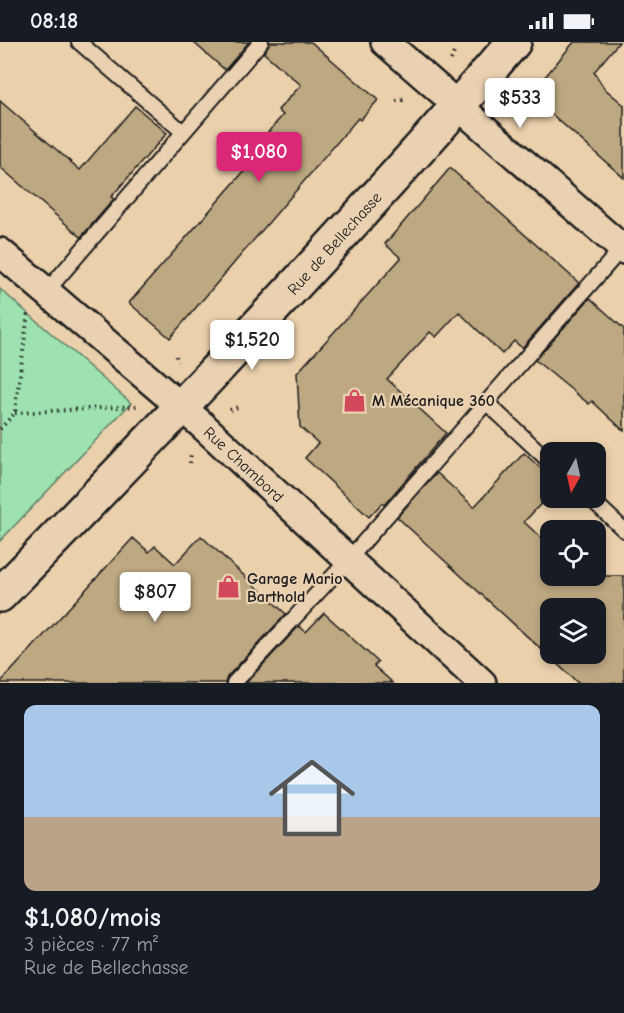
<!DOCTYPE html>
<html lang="fr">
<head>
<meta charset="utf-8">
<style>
  :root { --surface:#171b24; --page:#20242c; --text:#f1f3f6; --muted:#9ea1a6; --accent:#db2777 }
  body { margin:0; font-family:"Comic Neue",sans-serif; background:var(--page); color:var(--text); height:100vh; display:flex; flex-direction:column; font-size:22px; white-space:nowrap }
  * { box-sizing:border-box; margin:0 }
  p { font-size:20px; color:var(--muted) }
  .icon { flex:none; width:33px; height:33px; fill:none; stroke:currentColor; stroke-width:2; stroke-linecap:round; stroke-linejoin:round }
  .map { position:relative; height:641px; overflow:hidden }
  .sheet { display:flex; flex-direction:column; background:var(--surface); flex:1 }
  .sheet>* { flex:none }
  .needle { width:39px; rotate:188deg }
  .buttons { position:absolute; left:540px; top:400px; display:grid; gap:12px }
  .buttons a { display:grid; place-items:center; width:66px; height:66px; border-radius:12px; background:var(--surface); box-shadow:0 3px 9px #0003; font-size:30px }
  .price { position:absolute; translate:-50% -51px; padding:0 14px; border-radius:6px; background:#fff; color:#222; font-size:20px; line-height:39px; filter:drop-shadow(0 2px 3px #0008) }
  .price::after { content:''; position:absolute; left:50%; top:36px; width:18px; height:14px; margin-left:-9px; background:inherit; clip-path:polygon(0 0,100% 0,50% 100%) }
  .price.active { background:var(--accent); color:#fff }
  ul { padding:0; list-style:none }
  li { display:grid; align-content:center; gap:12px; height:318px; padding:0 24px }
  li span { display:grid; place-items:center; height:186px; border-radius:12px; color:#555 }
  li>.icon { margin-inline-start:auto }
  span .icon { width:108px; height:108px; fill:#fffc; stroke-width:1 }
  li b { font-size:26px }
  .status { display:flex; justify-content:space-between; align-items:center; height:42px; padding:0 30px; background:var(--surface); direction:ltr }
  .status svg { height:16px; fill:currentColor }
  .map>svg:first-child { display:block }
</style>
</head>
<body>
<div class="status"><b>08:18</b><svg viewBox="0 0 49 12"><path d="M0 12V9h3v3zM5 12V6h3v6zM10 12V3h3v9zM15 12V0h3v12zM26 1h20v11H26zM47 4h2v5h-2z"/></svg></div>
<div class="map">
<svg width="624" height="641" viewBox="0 0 624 641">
  <rect width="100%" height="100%" fill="#ebd0ac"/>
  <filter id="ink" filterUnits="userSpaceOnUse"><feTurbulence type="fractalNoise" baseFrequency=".0167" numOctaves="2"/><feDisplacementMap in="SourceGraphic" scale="12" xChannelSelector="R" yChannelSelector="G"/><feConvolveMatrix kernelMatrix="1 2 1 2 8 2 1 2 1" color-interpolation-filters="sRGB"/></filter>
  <g filter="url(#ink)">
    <path fill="#9de2af" stroke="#5c7f66" stroke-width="1.5" d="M0,247L131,361L0,499Z"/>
    <path fill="#bea882" stroke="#1c1c1c" stroke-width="1.5" fill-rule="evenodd" d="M193,0H249L225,28Z
      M270,0H311L378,58L360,78L358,76L170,296L129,261L246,127L240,122L283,73L278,68L301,43L264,11Z
      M574,0H619L594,30L604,46L624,63V136L530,53Z
      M0,59L80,128L135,64L167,91L111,155L114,157L81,195L0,125Z
      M450,126L579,241L522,306L514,299L502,312L459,270L436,295L430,290L387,337L446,391L384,463L382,461L369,475L305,416L318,401L300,385L297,331L401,216L385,202Z
      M590,256L624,287V389L592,359L589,362L535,318Z
      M524,411L550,435V452L524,480L550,504V534H624V641H578L397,475L437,431L474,465ZM550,567H596V612H550Z
      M201,494L286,572L227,635L225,641H0L133,496L149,510L155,504L175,522Z
      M324,571L378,620L374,624L393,641H246L299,584L306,590Z"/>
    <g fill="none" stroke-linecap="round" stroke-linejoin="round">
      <defs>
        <path id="lane" d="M79,0L183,90
          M46,250L261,0
          M487,361L550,420
          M590,456L624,488
          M234,641L348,518L622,206"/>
        <path id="street" d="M385,0L624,208
          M0,210L201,382L482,641"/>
        <path id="secondary" d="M0,553C176,373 348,190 514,0"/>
      </defs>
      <use href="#lane" stroke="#1c1c1c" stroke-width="18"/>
      <use href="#street" stroke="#1c1c1c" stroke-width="32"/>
      <use href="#secondary" stroke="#1c1c1c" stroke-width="38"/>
      <path stroke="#1c1c1c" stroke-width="4" stroke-dasharray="1.5 4.5" stroke-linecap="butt" d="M451,18L455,8
        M396,59L407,57
        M504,64L517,57
        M176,314L177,320
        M230,368L238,365
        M15,371L137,364
        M0,387L15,371L28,271
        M190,421L191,411"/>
      <use href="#lane" stroke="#ead1b2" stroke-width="14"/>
      <use href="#street" stroke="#ead1b2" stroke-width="27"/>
      <use href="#secondary" stroke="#ead1b2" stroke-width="33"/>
    </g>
  </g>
  <defs>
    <symbol id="shop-bare" viewBox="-9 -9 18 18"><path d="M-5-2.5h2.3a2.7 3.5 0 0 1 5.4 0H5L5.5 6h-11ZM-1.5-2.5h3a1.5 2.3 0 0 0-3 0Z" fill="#d1495b" stroke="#ead1b2" stroke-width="2.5" paint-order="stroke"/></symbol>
  </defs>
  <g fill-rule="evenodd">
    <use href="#shop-bare" x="338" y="342" width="33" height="33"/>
    <use href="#shop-bare" x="212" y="528" width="33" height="33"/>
  </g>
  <g text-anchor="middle" stroke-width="4.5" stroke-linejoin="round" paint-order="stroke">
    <g font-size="16" fill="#1c1c1c" stroke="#ead1b2">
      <text transform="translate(334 201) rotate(-48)" y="6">Rue de Bellechasse</text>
      <text transform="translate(244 422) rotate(43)" y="6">Rue Chambord</text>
    </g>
    <g font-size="16" font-weight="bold" fill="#1c1c1c" stroke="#ead1b2" text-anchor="start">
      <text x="372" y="364">M Mécanique 360</text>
      <text x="247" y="542">Garage Mario<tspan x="247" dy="18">Barthold</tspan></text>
    </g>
  </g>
</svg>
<div class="buttons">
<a><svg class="needle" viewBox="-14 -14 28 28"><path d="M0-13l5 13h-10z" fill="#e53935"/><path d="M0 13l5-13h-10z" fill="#9ea1a6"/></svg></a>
<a><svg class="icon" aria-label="locate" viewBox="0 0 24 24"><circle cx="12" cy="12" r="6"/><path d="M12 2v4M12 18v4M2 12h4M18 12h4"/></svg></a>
<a><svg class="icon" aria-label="layers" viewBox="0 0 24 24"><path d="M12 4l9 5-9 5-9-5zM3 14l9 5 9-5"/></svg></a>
</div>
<b class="price" style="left:520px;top:87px">$533</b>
<b class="price active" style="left:259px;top:141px">$1,080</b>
<b class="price" style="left:252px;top:329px">$1,520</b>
<b class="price" style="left:155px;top:581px">$807</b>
</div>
<section class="sheet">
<ul>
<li><span style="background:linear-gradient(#a9c7e8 60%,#b9a48a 0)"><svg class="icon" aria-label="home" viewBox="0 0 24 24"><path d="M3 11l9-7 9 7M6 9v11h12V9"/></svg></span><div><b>$1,080/mois</b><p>3 pièces · 77 m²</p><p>Rue de Bellechasse</p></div></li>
</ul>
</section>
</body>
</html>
